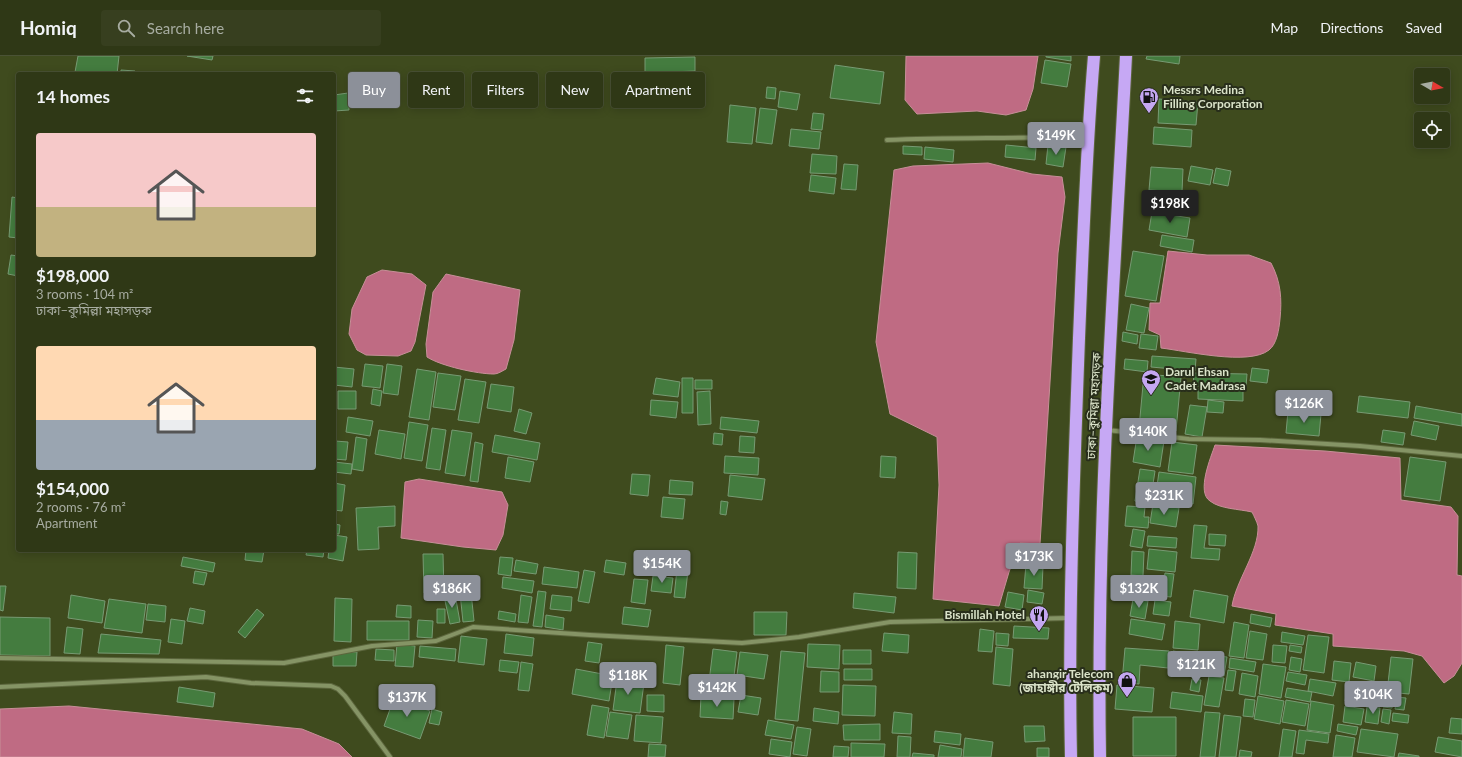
<!DOCTYPE html>
<html lang="en">
<head>
<meta charset="utf-8">
<style>
  :root { --surface:#2f3816; --page:#373f1f; --text:#f1f3f6; --muted:#a7aca1; --line:#4a5235; --accent:#8c9099 }
  body { margin:0; font-family:Lato,"Noto Sans Bengali",sans-serif; background:var(--page); color:var(--text); height:100vh; display:flex; flex-direction:column; font-size:15px; white-space:nowrap }
  * { box-sizing:border-box; margin:0 }
  p { font-size:13px; color:var(--muted) }
  .icon { flex:none; width:22px; height:22px; fill:none; stroke:currentColor; stroke-width:2; stroke-linecap:round; stroke-linejoin:round }
  .map { position:relative; flex:1; overflow:hidden }
  .panel { position:absolute; left:16px; top:16px; width:320px; height:480px; display:flex; flex-direction:column; background:var(--surface); border-radius:4px; box-shadow:0 2px 10px #0003,0 0 0 1px var(--line) }
  .panel>* { flex:none }
  .guide { position:absolute; left:348px; top:16px; width:380px; height:36px; display:flex; gap:8px }
  .needle { width:26px; rotate:99deg }
  .buttons { position:absolute; left:1414px; top:12px; display:grid; gap:8px }
  .buttons a { display:grid; place-items:center; width:36px; height:36px; border-radius:4px; background:var(--surface); box-shadow:0 2px 10px #0003,0 0 0 1px var(--line); font-size:20px }
  .price { position:absolute; translate:-50% -34px; padding:0 9px; border-radius:4px; background:var(--accent); color:#fff; font-size:13px; line-height:26px; filter:drop-shadow(0 1px 2px #0008) }
  .price::after { content:''; position:absolute; left:50%; top:24px; width:12px; height:9px; margin-left:-6px; background:inherit; clip-path:polygon(0 0,100% 0,50% 100%) }
  .price.active { background:#222; color:#fff }
  ul { padding:0; list-style:none }
  li { display:grid; align-content:center; gap:8px; height:212px; padding:0 20px }
  li span { display:grid; place-items:center; height:124px; border-radius:4px; color:#555 }
  li>.icon { margin-inline-start:auto }
  span .icon { width:72px; height:72px; fill:#fffc; stroke-width:1 }
  li b { font-size:17px }
  h2 { display:flex; justify-content:space-between; align-items:center; height:48px; padding:0 20px; font-size:17px }
  .chip { padding:0 14px; border-radius:4px; background:var(--surface); box-shadow:0 2px 10px #0003,0 0 0 1px var(--line); font-size:14px; line-height:36px }
  .chip.active { background:var(--accent); color:#fff }
  header { display:flex; align-items:center; gap:24px; box-sizing:border-box; height:56px; padding:0 20px; background:var(--surface); border-bottom:1px solid var(--line) }
  header strong { font-size:19px }
  nav { display:flex; gap:22px; margin-inline-start:auto; font-size:14px }
  .search { width:280px; height:36px; background:var(--page); display:flex; align-items:center; gap:10px; box-sizing:border-box; padding:0 14px; border-radius:4px; color:var(--muted); font-size:15px }
  .map>svg:first-child { display:block }
</style>
</head>
<body>
<header>
<strong>Homiq</strong>
<div class="search"><svg class="icon" aria-label="search" viewBox="0 0 24 24"><circle cx="10" cy="10" r="6"/><path d="M15 15l6 6"/></svg>Search here</div>
<nav><a>Map</a><a>Directions</a><a>Saved</a></nav>
</header>
<div class="map">
<svg width="1462" height="701" viewBox="0 0 1462 701">
  <rect width="100%" height="100%" fill="#3f4b1e"/>
  <path fill="#bf6b83" stroke="#c78f98" d="M906,0H1038L1033,33L1026,54L1006,59L977,55L917,58L905,44Z
    M988,107L1032,118L1062,121L1065,141L1058,197L1040,488L1020,487L1009,516L999,550L933,543L939,429L937,381L890,358L876,286L894,114L913,110Z
    M1168,195L1207,199H1249L1271,207C1281,226 1282,243 1280,263C1279,273 1277,288 1269,294C1249,310 1186,295 1161,292L1160,279L1149,274L1150,247H1160Z
    M382,214L412,218L426,229L415,286L411,295L398,300L366,299L357,294L349,278L352,253L367,221Z
    M446,218L520,234L514,284L506,313C502,315 498,318 494,318C477,318 441,310 427,301L426,288L433,236Z
    M1215,389L1325,395L1400,402L1401,444L1451,451L1458,460L1457,519L1462,520V607L1454,620L1444,627L1422,600L1404,595L1333,590V578L1275,569L1276,558L1232,550C1236,524 1259,496 1258,470C1257,466 1254,460 1252,456C1239,453 1220,453 1210,445C1196,436 1211,401 1215,389Z
    M419,423L502,436L508,449L503,479L496,494L463,491L401,482L405,426Z
    M69,650L302,673L339,688L352,701H0V653Z"/>
  <path fill="#447c3f" stroke="#779a73" d="M78,0H119L117,18H91L75,16Z
    M187,0H213L212,4Z
    M1046,0H1071V5L1046,1Z
    M1147,0H1180L1179,8L1146,3Z
    M695,1V15L645,17V2Z
    M1045,4L1071,8L1067,31L1041,27Z
    M835,9L884,16L880,48L830,42Z
    M121,14L135,15V18H121Z
    M646,19L654,20L653,28L646,27Z
    M648,29L693,33L692,45L647,41Z
    M767,31L776,32L775,43L766,42Z
    M780,35L800,38L797,54L778,51Z
    M348,37L349,54L334,55V39Z
    M1159,43L1198,46L1196,69L1158,67Z
    M730,49L756,52L752,88L727,86Z
    M760,52L777,54L772,88L756,86Z
    M813,57L824,58L822,74L811,73Z
    M1154,71L1192,74L1191,91L1153,88Z
    M791,73L821,76L819,93L789,90Z
    M1006,89L1036,92L1035,104L1005,101Z
    M1048,89L1066,91L1063,111L1046,108Z
    M903,90L922,91V99L903,98Z
    M925,91L954,94L953,106L924,103Z
    M812,98L837,100L836,118L810,117Z
    M844,108L858,109L856,134L841,133Z
    M1191,110L1213,114L1210,129L1188,125Z
    M1151,111L1183,113L1182,136L1149,134Z
    M1216,112L1231,115L1228,130L1213,127Z
    M811,119L836,122L834,138L809,135Z
    M12,141L18,142V182L9,181Z
    M1152,156L1190,162L1187,181L1149,174Z
    M1162,179L1194,184L1192,196L1160,190Z
    M1133,195L1164,200L1156,245L1125,240Z
    M11,199L18,200V220L8,218Z
    M1131,248L1149,252L1144,277L1126,274Z
    M1123,276L1138,279L1137,288L1122,285Z
    M1141,278L1158,280L1156,294L1139,292Z
    M1152,300L1196,303L1195,315L1151,311Z
    M1125,303L1148,305L1147,316L1124,313Z
    M365,308L383,310L380,332L362,330Z
    M387,308L402,310L398,339L383,337Z
    M334,311L354,313L352,331L334,329Z
    M1252,312L1269,314L1267,327L1250,325Z
    M417,313L436,316L429,364L409,361Z
    M438,317L461,320L455,354L433,351Z
    M1194,317L1247,318L1246,331L1193,330Z
    M1144,318L1181,321L1176,375L1139,372Z
    M656,322L680,326L678,341L653,338Z
    M682,322H693V357H682Z
    M465,323L486,326L479,367L458,364Z
    M695,324H712V333H695Z
    M491,328L514,331L511,356L487,352Z
    M373,333L382,335L380,350L371,348Z
    M1198,333L1243,334V345L1198,343Z
    M338,335H356V353H338Z
    M710,335L711,368L698,369L697,336Z
    M1359,340L1410,346L1408,362L1357,356Z
    M651,344L678,346L676,362L650,359Z
    M1208,344L1224,346L1223,357L1207,356Z
    M1190,349L1207,351L1202,381L1185,378Z
    M1416,350L1462,358V370L1414,362Z
    M519,353L532,357L526,378L514,375Z
    M1288,355L1321,358L1319,380L1286,377Z
    M348,361L373,365L370,380L346,376Z
    M721,361L759,365L757,377L720,373Z
    M1414,365L1439,370L1436,384L1411,379Z
    M409,366L428,369L422,405L404,402Z
    M432,372L446,374L440,414L426,412Z
    M379,374L405,378L401,403L375,398Z
    M452,374L472,377L465,420L445,417Z
    M1383,374L1405,377L1403,389L1381,386Z
    M714,377L723,378L722,389L713,388Z
    M495,379L540,387L537,404L492,396Z
    M740,380L755,381L754,397L739,396Z
    M1137,380L1164,385L1160,411L1133,406Z
    M356,381L367,383L363,415L352,413Z
    M335,385L348,386L346,404L334,403Z
    M475,386L483,388L478,426L470,425Z
    M1172,386L1197,389L1193,418L1168,415Z
    M725,400L759,402L758,419L724,417Z
    M881,400L896,401L895,422L880,421Z
    M508,401L534,406L530,426L505,422Z
    M1410,401L1446,406L1440,445L1404,440Z
    M334,406L352,408L351,418L334,416Z
    M1140,413L1155,415L1150,448L1135,445Z
    M1159,416L1196,421L1193,448L1155,444Z
    M632,418L650,419L648,440L630,438Z
    M730,419L765,423L762,444L728,440Z
    M670,424L693,426L692,439L669,438Z
    M334,427L345,429L342,455L334,454Z
    M663,441L685,443L683,463L661,461Z
    M721,445L728,446L726,459L720,458Z
    M1153,448L1179,452L1176,471L1150,467Z
    M395,450V470L378,471L379,493L358,494L356,452Z
    M1127,450L1145,451L1144,461H1149L1148,472L1125,470Z
    M334,468L340,469L339,478H334Z
    M1194,469L1207,470L1204,492L1220,493L1219,504L1191,502Z
    M1133,473L1145,475L1142,492L1130,490Z
    M1209,478L1226,479L1225,490L1209,489Z
    M334,479L347,481L343,505L328,502L329,494H334Z
    M1148,480L1177,482L1176,492L1147,490Z
    M1149,493L1177,496L1175,516L1147,513Z
    M246,494H264L262,506L245,504Z
    M307,494H324L323,501L306,499Z
    M1132,495L1144,496L1143,520L1131,519Z
    M898,496L917,497L916,533L897,532Z
    M423,498H443L444,537H424Z
    M649,500L675,504L673,518L647,514Z
    M183,501L215,507L213,516L181,510Z
    M500,501L513,502L511,520L498,518Z
    M516,504L538,508L536,518L514,515Z
    M606,504L626,507L624,519L604,516Z
    M1026,508L1043,510L1042,533L1024,532Z
    M544,511L579,516L577,532L542,528Z
    M677,513L688,514L685,542L674,541Z
    M584,514L595,516L589,547L578,545Z
    M195,515L207,517L204,529L193,527Z
    M1165,517L1174,518L1171,541L1161,540Z
    M653,520L673,522L671,537L651,535Z
    M503,521L534,525L532,537L502,532Z
    M634,523L648,524L645,548L631,546Z
    M0,530H6L3,555L0,554Z
    M1028,534L1044,537L1042,548L1027,546Z
    M1194,534L1228,540L1224,567L1190,561Z
    M538,535L546,536L542,571L533,570Z
    M471,536L474,565L463,566L460,537Z
    M1008,536L1024,539L1022,554L1005,551Z
    M854,537L896,541L894,557L853,552Z
    M455,538L460,566L450,568L444,540Z
    M71,539L105,545L102,567L68,562Z
    M521,539L532,541L528,567L518,566Z
    M552,539L572,541L571,555L550,553Z
    M335,542L352,543L351,586L334,585Z
    M109,543L146,548L142,577L104,572Z
    M1133,543L1148,545L1145,563L1130,560Z
    M1155,544L1171,546L1169,560L1153,558Z
    M148,548L166,550L165,566L146,564Z
    M397,549L411,550V562L396,561Z
    M624,551L651,554L648,571L622,568Z
    M190,552L205,555L203,568L187,565Z
    M257,553L264,559L245,582L238,576Z
    M437,553H445V567H437Z
    M499,555L516,558L515,566L498,563Z
    M754,556H787L786,579H754Z
    M1251,558L1272,562L1270,571L1250,567Z
    M546,559L564,562L563,574L545,571Z
    M0,561L50,562V600L0,599Z
    M171,563L185,565L182,588L168,586Z
    M1131,563L1165,568L1162,584L1129,578Z
    M418,564L433,565L432,582L417,581Z
    M367,565H409V584H367Z
    M1175,565L1200,568L1198,594L1173,592Z
    M1234,566L1249,569L1244,602L1229,600Z
    M1014,570L1049,572L1048,583L1013,582Z
    M67,571L83,573L80,598L64,597Z
    M980,573L994,575L992,596L978,595Z
    M1250,575L1267,578L1263,604L1246,602Z
    M1282,576L1305,580L1303,589L1281,586Z
    M884,577L909,579L908,597L882,595Z
    M996,577L1009,578L1008,590L996,589Z
    M101,578L161,584L159,598L98,597Z
    M506,578L534,582L532,600L504,597Z
    M1308,579L1329,581L1324,617L1303,614Z
    M461,580L487,583L484,609L458,606Z
    M588,586L602,588L599,607L585,605Z
    M397,588L415,590L413,611L395,610Z
    M808,588L840,589L839,613L807,611Z
    M666,589L684,591L680,629L663,627Z
    M1273,589L1287,590L1285,607L1272,606Z
    M1290,589L1302,591L1301,597L1289,595Z
    M420,590L456,593L455,605L419,601Z
    M996,591L1013,593L1010,630L993,628Z
    M1125,592L1169,595L1168,612L1140,609L1139,628L1122,626Z
    M376,593L394,594V605L375,604Z
    M713,593L737,596L732,636L708,634Z
    M843,594H871V608H843Z
    M781,595L805,597L798,665L775,663Z
    M1173,595L1199,599L1198,610L1171,606Z
    M333,596H357L356,610H333Z
    M740,596L768,599L764,623L737,619Z
    M1218,600L1227,601L1224,620L1215,618Z
    M1291,601L1302,603L1300,616L1289,614Z
    M1391,601L1413,603L1409,638L1387,636Z
    M1230,602L1256,606L1254,616L1229,612Z
    M500,604L519,606L517,617L499,615Z
    M1334,605L1351,607L1349,626L1332,624Z
    M521,606L533,608L529,635L518,634Z
    M1356,606L1376,610L1374,625L1353,621Z
    M1263,608L1286,611L1281,642L1259,638Z
    M576,613L613,620L609,645L572,638Z
    M844,613H872V624H844Z
    M1228,614L1236,615L1233,635L1225,634Z
    M821,615L839,616V636H820Z
    M1288,616L1307,619L1305,629L1286,625Z
    M1242,617L1258,620L1255,641L1239,638Z
    M1209,620L1224,622L1219,651L1204,649Z
    M737,622L743,623L741,637L735,636Z
    M1192,623L1201,624L1199,636L1190,634Z
    M1310,623L1336,627L1333,640L1308,635Z
    M617,624L644,627L640,657L613,654Z
    M843,629L876,630L875,660L842,659Z
    M1117,629L1154,632L1152,656L1115,653Z
    M179,631L215,637L213,651L177,646Z
    M1287,632L1312,636L1310,646L1285,641Z
    M1347,633L1370,637L1368,649L1345,645Z
    M1172,636L1203,640L1201,656L1170,652Z
    M647,639H664V656L647,655Z
    M741,639L761,642L758,659L738,656Z
    M1384,639L1394,641L1392,652L1383,651Z
    M701,640L734,643L733,663L700,661Z
    M1258,640L1284,645L1280,668L1254,663Z
    M1397,641L1406,642L1404,654L1395,653Z
    M394,642L430,655L420,683L384,670Z
    M1245,643L1255,644L1253,661L1243,660Z
    M1286,644L1309,648L1305,670L1282,666Z
    M1311,645L1334,649L1330,677L1307,674Z
    M592,649L609,652L604,682L587,679Z
    M1345,650L1364,653L1361,669L1343,666Z
    M1367,651L1380,652L1378,668L1365,666Z
    M814,652L839,656L838,668L813,665Z
    M432,653L442,656L439,669L429,667Z
    M1383,653L1391,654L1389,668L1381,666Z
    M610,656L632,659L628,683L606,680Z
    M894,656L912,658L911,678L892,677Z
    M1205,656L1220,657L1215,701H1200Z
    M1393,657L1409,659L1408,667L1392,665Z
    M636,659L663,661L661,687L634,685Z
    M1224,659L1241,661L1236,701H1219Z
    M1133,661H1176V700H1133Z
    M1451,662L1462,663V678L1449,677Z
    M768,664L794,669L791,683L765,679Z
    M880,668V684H844L843,669Z
    M1338,668L1358,671L1356,679L1337,675Z
    M1024,670H1044L1045,685L1025,686Z
    M797,671L811,673L807,700L793,698Z
    M1283,673L1296,675L1292,701H1279Z
    M1361,673L1398,678L1394,701L1357,696Z
    M1299,674L1329,678L1328,687L1306,684L1304,698L1296,697Z
    M935,675L961,678L960,689L934,686Z
    M1336,679L1355,682L1352,701H1333Z
    M898,680L911,681L910,701H897Z
    M1438,681L1462,685V701L1435,696Z
    M965,682L993,686L991,701H963Z
    M771,683L792,686L790,701L769,698Z
    M851,687L885,688L884,701H851Z
    M649,688L666,689L665,701H648Z
    M940,689L962,693L961,701H938Z
    M834,690L849,691L848,701H833Z
    M1037,692H1049V701H1037Z
    M1240,694L1252,696L1251,701H1239Z
    M913,697L934,699V701H912Z
    M1399,697L1419,700V701H1398Z"/>
  <g fill="none" stroke-linecap="round" stroke-linejoin="round">
    <defs>
      <path id="street" d="M887,84C954,81 1020,83 1087,80
        M1107,374L1189,383L1260,384L1360,390L1462,400
        M0,602L284,607L372,590L436,585L473,571L590,579L742,587L799,581L890,566L1069,562
        M0,631L206,621L251,627L331,630L338,633L345,640L390,701"/>
      <path id="highway" d="M1071,701C1068,561 1074,421 1079,282C1083,188 1086,94 1094,0
        M1100,701C1096,467 1114,233 1126,0"/>
    </defs>
    <use href="#street" stroke="#5c663d" stroke-width="6"/>
    <use href="#highway" stroke="#5c663d" stroke-width="14"/>
    <use href="#street" stroke="#859465" stroke-width="4"/>
    <use href="#highway" stroke="#c6a8f4" stroke-width="12"/>
  </g>
  <defs>
    <symbol id="fuel-pin" viewBox="-11 -11 22 30"><path d="M0 17L-7.5 6A9.5 9.5 0 1 1 7.5 6Z" fill="#c4a7f1" stroke="#282e1b"/><path d="M-5.5-6h7V0h2V4h1.3V-2.5L3-4.5l.8-.8L6-3V5H2.5V1h-1V6h-7ZM-4.2-4.7v3.2H.2V-4.7Z" fill="#111"/></symbol>
    <symbol id="school-pin" viewBox="-11 -11 22 30"><path d="M0 17L-7.5 6A9.5 9.5 0 1 1 7.5 6Z" fill="#c4a7f1" stroke="#282e1b"/><path d="M0-5L7-2L0 1L-7-2ZM-4 1L0 2.5L4 1V4Q0 6-4 4Z" fill="#111"/></symbol>
    <symbol id="restaurant-pin" viewBox="-11 -11 22 30"><path d="M0 17L-7.5 6A9.5 9.5 0 1 1 7.5 6Z" fill="#c4a7f1" stroke="#282e1b"/><path d="M-5-6h1v4h1v-4h1v4h1v-4h1v5L-1.5 .5V6h-2V.5L-5-1ZM5-6V6H3V1.5H1.5Q1.5-4 5-6Z" fill="#111"/></symbol>
    <symbol id="shop-pin" viewBox="-11 -11 22 30"><path d="M0 17L-7.5 6A9.5 9.5 0 1 1 7.5 6Z" fill="#c4a7f1" stroke="#282e1b"/><path d="M-5-2.5h2.3a2.7 3.5 0 0 1 5.4 0H5L5.5 6h-11ZM-1.5-2.5h3a1.5 2.3 0 0 0-3 0Z" fill="#111"/></symbol>
  </defs>
  <g fill-rule="evenodd">
    <use href="#fuel-pin" x="1138" y="30" width="22" height="30"/>
    <use href="#school-pin" x="1140" y="312" width="22" height="30"/>
    <use href="#restaurant-pin" x="1028" y="548" width="22" height="30"/>
    <use href="#shop-pin" x="1116" y="614" width="22" height="30"/>
  </g>
  <g text-anchor="middle" stroke-width="4" stroke-linejoin="round" paint-order="stroke">
    <g font-size="12" font-weight="bold" fill="#dae3c9" stroke="#282e1b" text-anchor="start">
      <text x="1163" y="38">Messrs Medina<tspan x="1163" dy="14">Filling Corporation</tspan></text>
      <text x="1165" y="320">Darul Ehsan<tspan x="1165" dy="14">Cadet Madrasa</tspan></text>
      <text x="1025" y="563" text-anchor="end">Bismillah Hotel</text>
      <text x="1113" y="622" text-anchor="end">ahangir Telecom<tspan x="1113" dy="14">(জাহাঙ্গীর টেলিকম)</tspan></text>
    </g>
    <g font-size="12" fill="#dae3c9" stroke="#282e1b">
      <text transform="translate(1094 350) rotate(-87)" y="4">ঢাকা–কুমিল্লা মহাসড়ক</text>
    </g>
  </g>
</svg>
<div class="buttons">
<a><svg class="needle" viewBox="-14 -14 28 28"><path d="M0-13l5 13h-10z" fill="#e53935"/><path d="M0 13l5-13h-10z" fill="#a7aca1"/></svg></a>
<a><svg class="icon" aria-label="locate" viewBox="0 0 24 24"><circle cx="12" cy="12" r="6"/><path d="M12 2v4M12 18v4M2 12h4M18 12h4"/></svg></a>
</div>
<b class="price" style="left:1056px;top:100px">$149K</b>
<b class="price active" style="left:1170px;top:168px">$198K</b>
<b class="price" style="left:1304px;top:368px">$126K</b>
<b class="price" style="left:1148px;top:396px">$140K</b>
<b class="price" style="left:1164px;top:460px">$231K</b>
<b class="price" style="left:1034px;top:521px">$173K</b>
<b class="price" style="left:662px;top:528px">$154K</b>
<b class="price" style="left:452px;top:553px">$186K</b>
<b class="price" style="left:1139px;top:553px">$132K</b>
<b class="price" style="left:1196px;top:629px">$121K</b>
<b class="price" style="left:628px;top:640px">$118K</b>
<b class="price" style="left:717px;top:652px">$142K</b>
<b class="price" style="left:1373px;top:659px">$104K</b>
<b class="price" style="left:407px;top:662px">$137K</b>
<div class="guide">
<a class="chip active">Buy</a>
<a class="chip">Rent</a>
<a class="chip">Filters</a>
<a class="chip">New</a>
<a class="chip">Apartment</a>
</div>
<section class="panel">
<h2>14 homes<svg class="icon" aria-label="filters" viewBox="0 0 24 24"><path d="M4 7h16M4 17h16"/><circle cx="9" cy="7" r="2"/><circle cx="15" cy="17" r="2"/></svg></h2>
<ul>
<li><span style="background:linear-gradient(#f6c9c9 60%,#c2b280 0)"><svg class="icon" aria-label="home" viewBox="0 0 24 24"><path d="M3 11l9-7 9 7M6 9v11h12V9"/></svg></span><div><b>$198,000</b><p>3 rooms · 104 m²</p><p>ঢাকা–কুমিল্লা মহাসড়ক</p></div></li>
<li><span style="background:linear-gradient(#ffd9b3 60%,#9aa5b1 0)"><svg class="icon" aria-label="home" viewBox="0 0 24 24"><path d="M3 11l9-7 9 7M6 9v11h12V9"/></svg></span><div><b>$154,000</b><p>2 rooms · 76 m²</p><p>Apartment</p></div></li>
</ul>
</section>
</div>
</body>
</html>
